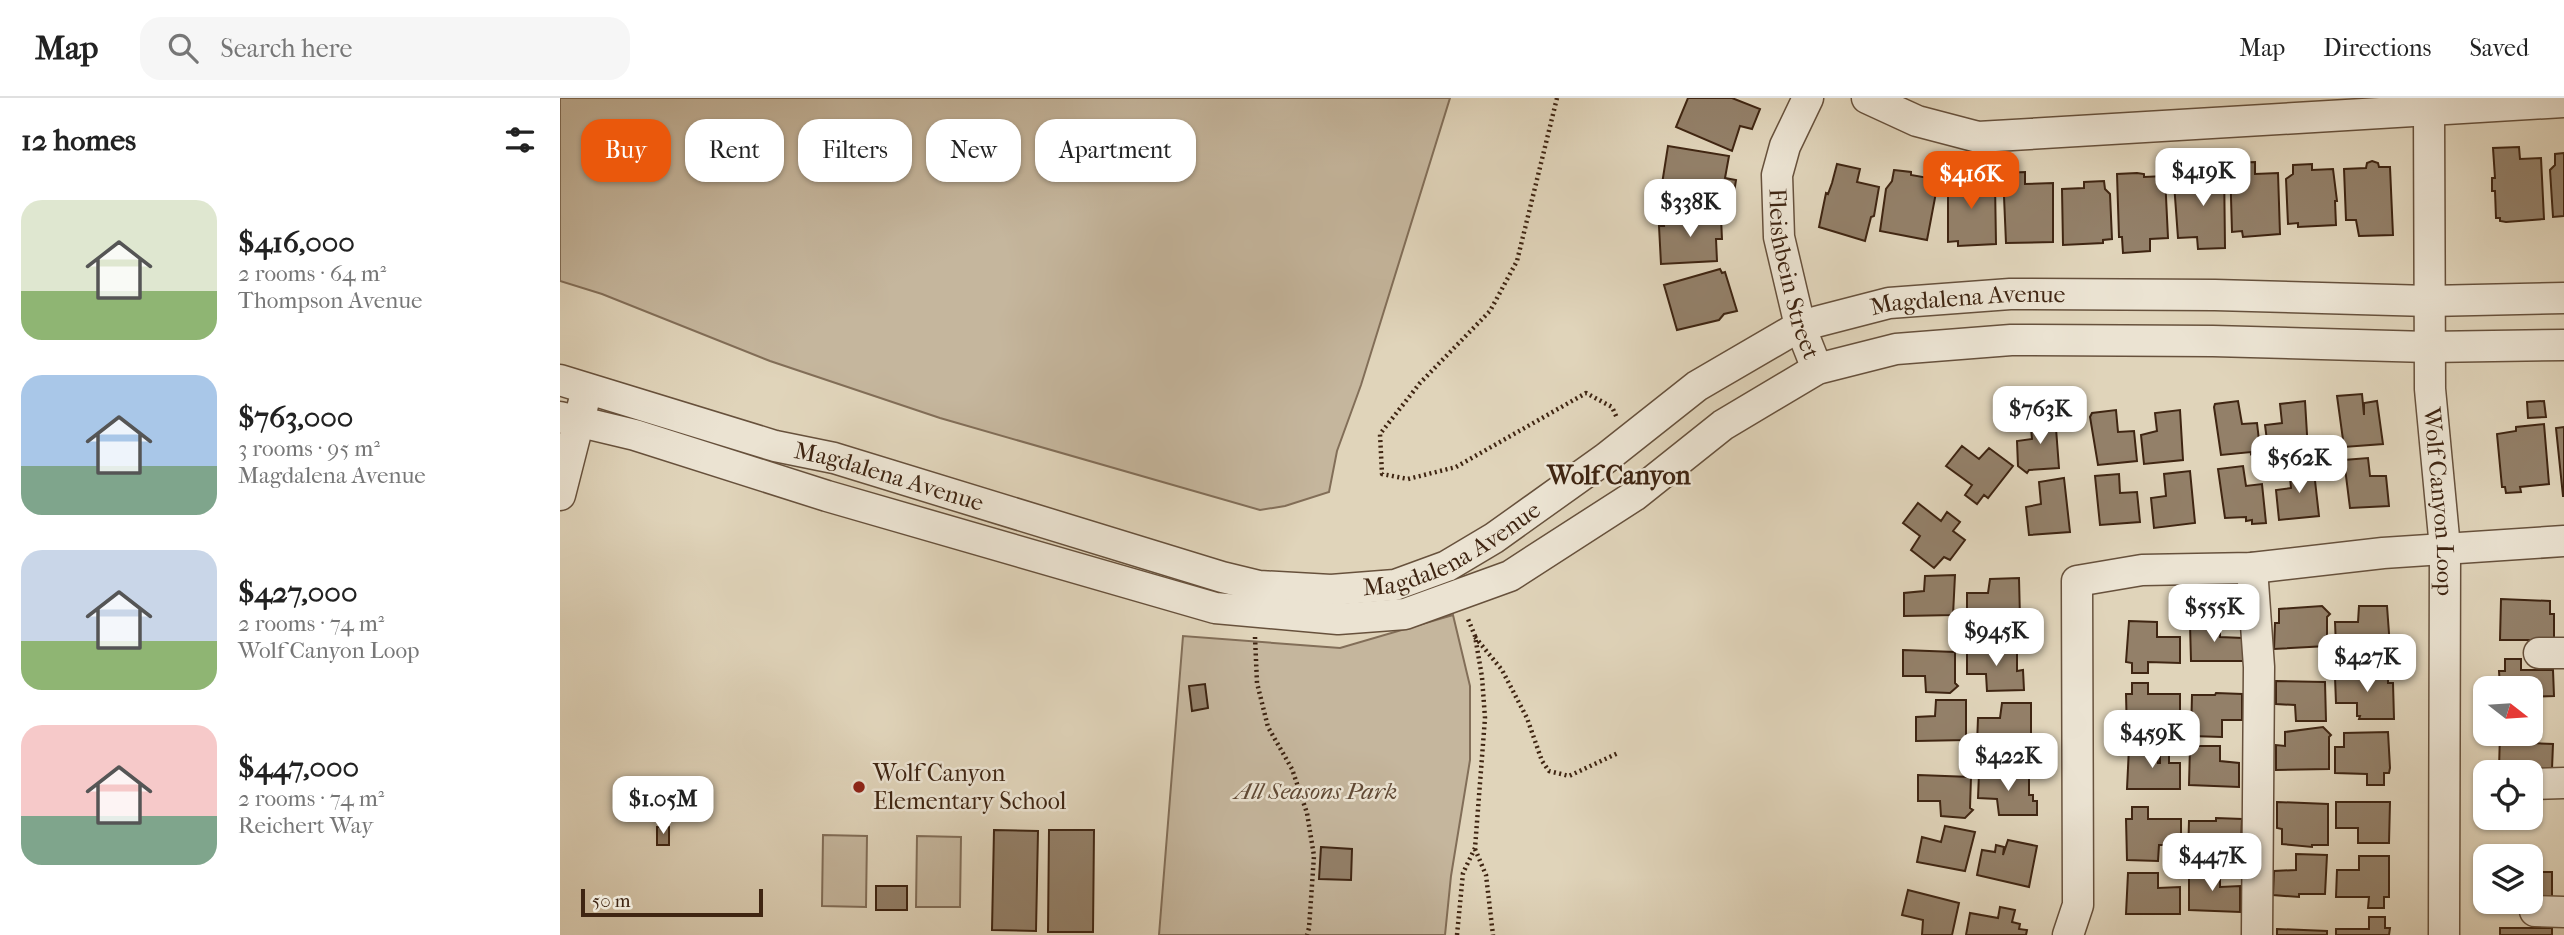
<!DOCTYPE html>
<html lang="en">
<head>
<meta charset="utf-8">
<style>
  :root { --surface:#fff; --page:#f6f6f6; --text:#222; --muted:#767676; --line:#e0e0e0; --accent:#ea580c }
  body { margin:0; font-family:"IM FELL French Canon",serif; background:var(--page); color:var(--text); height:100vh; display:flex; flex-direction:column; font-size:26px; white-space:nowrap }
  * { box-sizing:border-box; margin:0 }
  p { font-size:23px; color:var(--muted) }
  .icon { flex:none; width:38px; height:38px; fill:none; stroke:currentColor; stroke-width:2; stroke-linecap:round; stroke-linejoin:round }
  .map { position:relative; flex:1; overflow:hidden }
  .sheet { display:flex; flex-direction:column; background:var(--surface); width:560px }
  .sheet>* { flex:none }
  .hud { position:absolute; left:21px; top:21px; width:665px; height:63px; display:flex; gap:14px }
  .needle { width:46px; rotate:107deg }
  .buttons { position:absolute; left:1913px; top:578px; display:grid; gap:14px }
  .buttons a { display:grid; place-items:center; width:70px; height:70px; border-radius:14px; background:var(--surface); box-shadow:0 2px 5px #0004; font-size:35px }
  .scale { position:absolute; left:21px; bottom:18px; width:182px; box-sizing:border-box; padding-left:7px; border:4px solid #3f2512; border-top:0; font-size:19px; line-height:24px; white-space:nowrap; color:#3f2512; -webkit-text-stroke:5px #ebe3d2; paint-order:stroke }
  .price { position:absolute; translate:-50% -60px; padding:0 16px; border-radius:14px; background:#fff; color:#222; font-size:23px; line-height:46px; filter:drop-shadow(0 2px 4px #0008) }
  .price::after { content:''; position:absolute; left:50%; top:42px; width:21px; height:16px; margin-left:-10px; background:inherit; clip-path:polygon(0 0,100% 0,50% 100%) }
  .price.current { background:var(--accent); color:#fff }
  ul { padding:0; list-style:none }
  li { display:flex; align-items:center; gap:21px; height:175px; padding:0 21px }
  li span { display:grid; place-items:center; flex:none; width:196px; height:140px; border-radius:21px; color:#555 }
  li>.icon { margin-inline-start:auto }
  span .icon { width:84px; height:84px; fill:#fffc; stroke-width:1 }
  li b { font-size:30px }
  h2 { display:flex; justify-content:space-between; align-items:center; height:84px; padding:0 21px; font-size:30px }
  .chip { padding:0 24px; border-radius:21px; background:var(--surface); box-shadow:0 2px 5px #0004; font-size:24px; line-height:63px }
  .chip.current { background:var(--accent); color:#fff }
  header { display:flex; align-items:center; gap:42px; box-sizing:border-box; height:98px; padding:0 35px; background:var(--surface); border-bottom:2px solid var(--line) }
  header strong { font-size:33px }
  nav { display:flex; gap:38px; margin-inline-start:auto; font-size:24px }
  .search { width:490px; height:63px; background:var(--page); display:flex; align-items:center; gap:18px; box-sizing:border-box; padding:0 24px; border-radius:21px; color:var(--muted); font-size:26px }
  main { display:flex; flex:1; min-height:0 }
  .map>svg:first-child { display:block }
</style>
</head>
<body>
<header>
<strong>Map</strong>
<div class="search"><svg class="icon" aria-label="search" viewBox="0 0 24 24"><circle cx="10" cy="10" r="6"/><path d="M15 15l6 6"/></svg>Search here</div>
<nav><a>Map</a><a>Directions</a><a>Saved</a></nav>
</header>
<main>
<section class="sheet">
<h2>12 homes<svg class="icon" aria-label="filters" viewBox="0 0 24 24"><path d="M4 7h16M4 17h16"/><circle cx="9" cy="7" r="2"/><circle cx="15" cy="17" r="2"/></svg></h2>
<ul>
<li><span style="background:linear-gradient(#dfe7d0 65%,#8fb573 0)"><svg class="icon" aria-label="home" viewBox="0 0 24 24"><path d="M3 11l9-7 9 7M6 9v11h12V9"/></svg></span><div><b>$416,000</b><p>2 rooms · 64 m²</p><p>Thompson Avenue</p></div></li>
<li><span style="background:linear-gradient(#a9c7e8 65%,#7fa58c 0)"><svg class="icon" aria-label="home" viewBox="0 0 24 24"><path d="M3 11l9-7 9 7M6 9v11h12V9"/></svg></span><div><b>$763,000</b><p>3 rooms · 95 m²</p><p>Magdalena Avenue</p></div></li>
<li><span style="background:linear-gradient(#c9d6e8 65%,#8fb573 0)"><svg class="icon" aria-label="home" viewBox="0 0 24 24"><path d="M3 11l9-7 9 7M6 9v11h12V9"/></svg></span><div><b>$427,000</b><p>2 rooms · 74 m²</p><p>Wolf Canyon Loop</p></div></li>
<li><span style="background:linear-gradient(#f6c9c9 65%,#7fa58c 0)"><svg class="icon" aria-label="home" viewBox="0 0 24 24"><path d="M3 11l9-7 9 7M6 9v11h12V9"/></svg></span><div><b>$447,000</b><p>2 rooms · 74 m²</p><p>Reichert Way</p></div></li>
</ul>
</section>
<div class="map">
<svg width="2004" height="837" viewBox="0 0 2004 837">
  <rect width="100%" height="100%" fill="#e0d4ba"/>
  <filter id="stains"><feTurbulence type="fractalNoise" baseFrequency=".00286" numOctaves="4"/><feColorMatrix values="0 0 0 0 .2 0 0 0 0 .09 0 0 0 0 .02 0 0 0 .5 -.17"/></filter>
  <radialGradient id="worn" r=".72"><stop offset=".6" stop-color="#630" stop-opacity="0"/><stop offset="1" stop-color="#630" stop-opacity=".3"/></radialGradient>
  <path fill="#c5b69d" stroke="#826e58" stroke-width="2" d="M0,0H890L801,287L777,353L769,394L725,408L700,412L380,320L210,263L42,196L0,183Z
    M893,517L910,588V662L891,778L885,837H599L623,538L780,550Z
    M263,737L307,738L306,809L262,808Z
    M357,738L401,739L400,809H356Z"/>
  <path fill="#938069" stroke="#3f2512" stroke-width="2" d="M1128,0H1172L1200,11L1192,31L1180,28L1172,53L1116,29Z
    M1108,48L1169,58L1165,80L1176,82L1172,107L1105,96L1106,86H1102Z
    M1959,49L1960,61L1981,60L1984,121L1946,124L1940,123V120H1936L1935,93H1932V80H1935L1933,50Z
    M2004,55V118L1993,119L1990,72L1995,67V56Z
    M1812,63L1818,65L1819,69H1830L1833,137L1799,138L1796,122H1786L1784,71L1806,70L1807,65Z
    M1695,64V76L1718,75L1720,136L1683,139L1682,133L1672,134L1670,65Z
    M1664,65L1665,150L1638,151L1637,139L1618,140L1614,85L1641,84V66Z
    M1277,66L1300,71L1297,84L1319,89L1314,118L1311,119L1305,143L1259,129L1266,95L1268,96L1272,85Z
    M1752,66V72L1773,71L1777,103H1775L1776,127L1738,129V125L1728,126L1726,81L1733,76V67Z
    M1334,72L1351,74V77L1374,81L1373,83L1378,84L1367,142L1320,133L1326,91L1332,83Z
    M1388,74H1413V85H1435L1436,146L1398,148V143L1388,144Z
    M1465,74V86L1493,85V144L1446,145L1443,75Z
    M1577,75L1584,76V79L1605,78L1608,140L1590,141V153L1563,155L1562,139H1559L1557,76Z
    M1544,83L1545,91L1550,96L1552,141L1543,142V145L1503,147L1502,91L1524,90V84Z
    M1150,116L1154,121L1161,120L1162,141H1156L1157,163L1101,166L1099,128H1104L1103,119Z
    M1160,171L1162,175L1165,174L1177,213L1164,216L1159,222L1117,232L1104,187Z
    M1802,296L1804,317V305L1817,303L1823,346L1784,349L1777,298Z
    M1678,303L1682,326L1697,325L1700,351L1691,356V354L1661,357L1654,309L1655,306Z
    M1745,303L1748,353L1709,358L1705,327L1722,325L1720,306Z
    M1984,303L1986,319L1968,320L1967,304Z
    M1556,312L1558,334L1574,333L1577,363L1538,367L1530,319L1532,315Z
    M1620,312L1623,362L1584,366L1581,337L1597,333L1595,315Z
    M1495,317L1499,370L1469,372L1467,375L1458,368L1457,343L1472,341L1470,320Z
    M1984,326L1989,386L1960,389L1961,394L1946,395L1945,389H1942L1937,336L1956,333V329Z
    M2004,329V398H2003L1996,330Z
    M1402,348L1419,361L1429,350L1453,368L1428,400L1424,397L1417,406L1405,397L1412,387L1386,368Z
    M1808,360L1810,378H1826L1829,408L1790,410L1784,362Z
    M1753,365L1759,418L1719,422L1716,392L1731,390L1729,369Z
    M1683,368L1686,388L1702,386L1706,425L1692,426V422L1686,423V419L1665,420L1658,371Z
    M1630,373L1635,425L1594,430L1591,400L1606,398L1604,376Z
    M1559,376L1560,395L1577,394L1580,424L1540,427L1535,378Z
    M1504,380L1510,434L1469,437L1466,409L1481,406L1479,384Z
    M1358,405L1381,423L1387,414L1400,424L1393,433L1405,442L1390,462L1384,459L1374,470L1351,452L1360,438L1343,425Z
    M1395,477L1393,517L1344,518V495L1364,493L1365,478Z
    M1459,480L1460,520L1407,521V495H1428L1430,481Z
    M1941,501L1990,503V516H1994V542H1940Z
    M1762,508L1770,516L1767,519V548L1714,551L1715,525H1719V511Z
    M1799,508H1827L1830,549H1824V560H1808V549H1776L1775,524H1798Z
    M1569,523L1597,524V539H1620V565L1588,564V575H1572V565L1566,564Z
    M1633,523L1660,524V539L1683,540V563H1631L1630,526Z
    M1432,549V552H1457V573L1463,572L1464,592L1427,593L1426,576H1407V550Z
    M1343,552L1395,554V585L1398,588L1390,595L1366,594L1365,578H1343Z
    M1945,561H1961V572H1993L1994,598L1971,599V608L1970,590H1940L1939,573H1945Z
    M1803,568H1820V580L1828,579V585H1833L1834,621H1799L1800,618H1797V605H1776L1775,579H1802Z
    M1716,583L1765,584L1766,623H1736L1735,607L1716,606Z
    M1572,585H1588V596H1620V622H1598V637H1567L1566,596H1572Z
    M645,586L648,610L632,613L629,588Z
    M1656,595L1682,596V622H1662V639L1631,638L1632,597H1655Z
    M1376,602H1406V642L1356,643V619L1375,618Z
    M1442,605H1471V646H1417L1418,620H1440Z
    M1763,629L1771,637L1769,639V671L1716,672V647L1725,648V634Z
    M1828,634L1830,670L1829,675H1824V687H1807V676L1775,675V649H1784V635Z
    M1940,635H1970V645L1993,646L1992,671H1961V674H1944V671H1939Z
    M1630,648H1660V663L1679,665V689L1629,687Z
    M1569,649H1597L1598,665H1600V654L1609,655V665H1620V691H1567Z
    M1419,675L1469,677V697H1473V703H1477V717H1439L1437,701L1418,700Z
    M1358,677L1411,679L1410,710L1413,712L1405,720L1381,718L1380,703H1358Z
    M1717,704L1768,706V747H1752V749L1722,746V731L1717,730Z
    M1776,704H1830L1829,745H1798V730H1776Z
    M1572,709H1588V721H1621V747H1599L1598,763L1567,762L1566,721H1572Z
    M1656,720L1682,721L1681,746H1659V759L1628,758L1629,723H1656Z
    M1385,728L1415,734L1405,773L1357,764L1362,739L1381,744Z
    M97,729H109V747H97Z
    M434,732L478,733L476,833L432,832Z
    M489,732H534L533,834H488Z
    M1448,742L1477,748L1469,789L1417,777L1422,752L1435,754L1436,747L1444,749L1443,757Z
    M761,749L792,751L791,782L759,781Z
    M1736,756L1767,757L1765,796H1739V799L1713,797L1714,773L1736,772Z
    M1799,758H1829V799H1824V810H1808L1809,799H1776L1777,772H1799Z
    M1629,772H1660V789L1680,788V814L1629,812Z
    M1970,774H1992V800H1970Z
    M1568,775H1598V790L1620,789V816H1566Z
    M316,788H347V812H316Z
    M1348,792L1399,805L1392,837H1362L1363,822L1342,817Z
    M1944,803H1960V811H1944Z
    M1440,809L1455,812L1452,824L1460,826L1459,831L1467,832L1466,837H1406L1410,815L1438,820Z
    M1809,819H1825V830H1830L1829,837H1776V831H1809Z
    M1940,830H1992V837H1940Z
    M1717,831L1767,833V837H1717Z"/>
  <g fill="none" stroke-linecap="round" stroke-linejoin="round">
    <defs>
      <g id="minor">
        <path id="s1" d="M1248,0L1225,48L1217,77L1219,139L1240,228L1257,271"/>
        <path d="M1307,0L1357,23L1418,39L2004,4"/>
        <path id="s2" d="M1869,12L1870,291L1885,450L1884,837"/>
        <path id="s3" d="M0,282L215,348L274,360L662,479L699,488L771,492L835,487L887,468L934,440L1046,360L1137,288L1240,228L1329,205L1450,196L1655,197L1869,203L2004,200"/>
        <path d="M0,319L75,337L267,398L655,510L778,521L845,516L950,478L1074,398L1163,327L1257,271L1336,251L1451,242L1653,243L1868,249L2004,247"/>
        <path d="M0,397L24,303"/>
        <path d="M1692,470L1699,569L1697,837"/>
        <path d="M1979,555H2004"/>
        <path d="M1975,686L2004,685"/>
        <path d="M1975,813L2004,814"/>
        <path d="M1508,837L1518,807L1517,483L1582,472L1692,470L1823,455L2004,443"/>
      </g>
    </defs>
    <use href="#minor" stroke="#67513c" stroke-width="33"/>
    <path stroke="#3f2512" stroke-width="4.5" stroke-dasharray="2 3.5" stroke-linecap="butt" d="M997,0L957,163L930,213L860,285L820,336L822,376L848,381L896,369L1026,295L1052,309L1057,320
      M695,539L697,585L708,629L732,671L747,715L754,758L749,830L747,837
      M915,539L942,572L967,620L982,663L989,673L1009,678L1058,655
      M915,751L926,777L933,837
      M897,837L903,775L915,750L925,620L922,579L915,538L908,521"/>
    <use href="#minor" stroke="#ebe3d2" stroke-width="30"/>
  </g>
  <circle fill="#8f2418" stroke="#ebe3d2" stroke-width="2.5" cx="299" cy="689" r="7"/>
  <g text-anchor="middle" stroke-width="5" stroke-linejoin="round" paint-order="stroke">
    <g font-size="24" fill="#3f2512" stroke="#ebe3d2">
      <text dy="8" stroke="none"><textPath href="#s1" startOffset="184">Fleishbein Street</textPath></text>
      <text dy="8" stroke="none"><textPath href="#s3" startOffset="1519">Magdalena Avenue</textPath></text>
      <text dy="8" stroke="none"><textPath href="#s3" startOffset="343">Magdalena Avenue</textPath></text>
      <text dy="8" stroke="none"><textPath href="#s2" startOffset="392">Wolf Canyon Loop</textPath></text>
      <text dy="8" stroke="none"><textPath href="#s3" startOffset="931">Magdalena Avenue</textPath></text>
    </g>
    <g font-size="24" fill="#3f2512" stroke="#ebe3d2" text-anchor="start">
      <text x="313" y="683">Wolf Canyon<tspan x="313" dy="28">Elementary School</tspan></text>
    </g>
    <g font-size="24" font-style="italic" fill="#604935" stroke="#ebe3d2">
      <text x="756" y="701">All Seasons Park</text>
    </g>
    <g font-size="26" font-weight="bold" fill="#3f2512" stroke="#ebe3d2">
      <text x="1059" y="386">Wolf Canyon</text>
    </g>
  </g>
  <rect width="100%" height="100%" filter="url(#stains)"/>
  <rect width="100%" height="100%" fill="url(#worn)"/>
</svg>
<div class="buttons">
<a><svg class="needle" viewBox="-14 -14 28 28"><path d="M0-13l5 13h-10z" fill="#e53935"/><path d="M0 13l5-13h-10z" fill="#767676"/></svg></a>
<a><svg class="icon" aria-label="locate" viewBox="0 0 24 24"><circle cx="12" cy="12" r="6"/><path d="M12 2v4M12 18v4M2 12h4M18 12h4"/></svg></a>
<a><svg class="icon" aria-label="layers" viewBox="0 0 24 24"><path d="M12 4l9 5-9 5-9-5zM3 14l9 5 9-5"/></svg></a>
</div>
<div class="scale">50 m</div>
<b class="price" style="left:1643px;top:110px">$419K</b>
<b class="price current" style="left:1411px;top:113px">$416K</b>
<b class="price" style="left:1130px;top:141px">$338K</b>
<b class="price" style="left:1480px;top:348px">$763K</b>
<b class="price" style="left:1739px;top:397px">$562K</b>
<b class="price" style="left:1654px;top:546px">$555K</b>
<b class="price" style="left:1436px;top:570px">$945K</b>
<b class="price" style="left:1807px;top:596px">$427K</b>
<b class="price" style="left:1592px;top:672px">$459K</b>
<b class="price" style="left:1448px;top:695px">$422K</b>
<b class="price" style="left:103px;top:738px">$1.05M</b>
<b class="price" style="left:1652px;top:795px">$447K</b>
<div class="hud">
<a class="chip current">Buy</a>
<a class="chip">Rent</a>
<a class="chip">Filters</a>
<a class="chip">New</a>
<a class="chip">Apartment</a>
</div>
</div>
</main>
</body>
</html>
